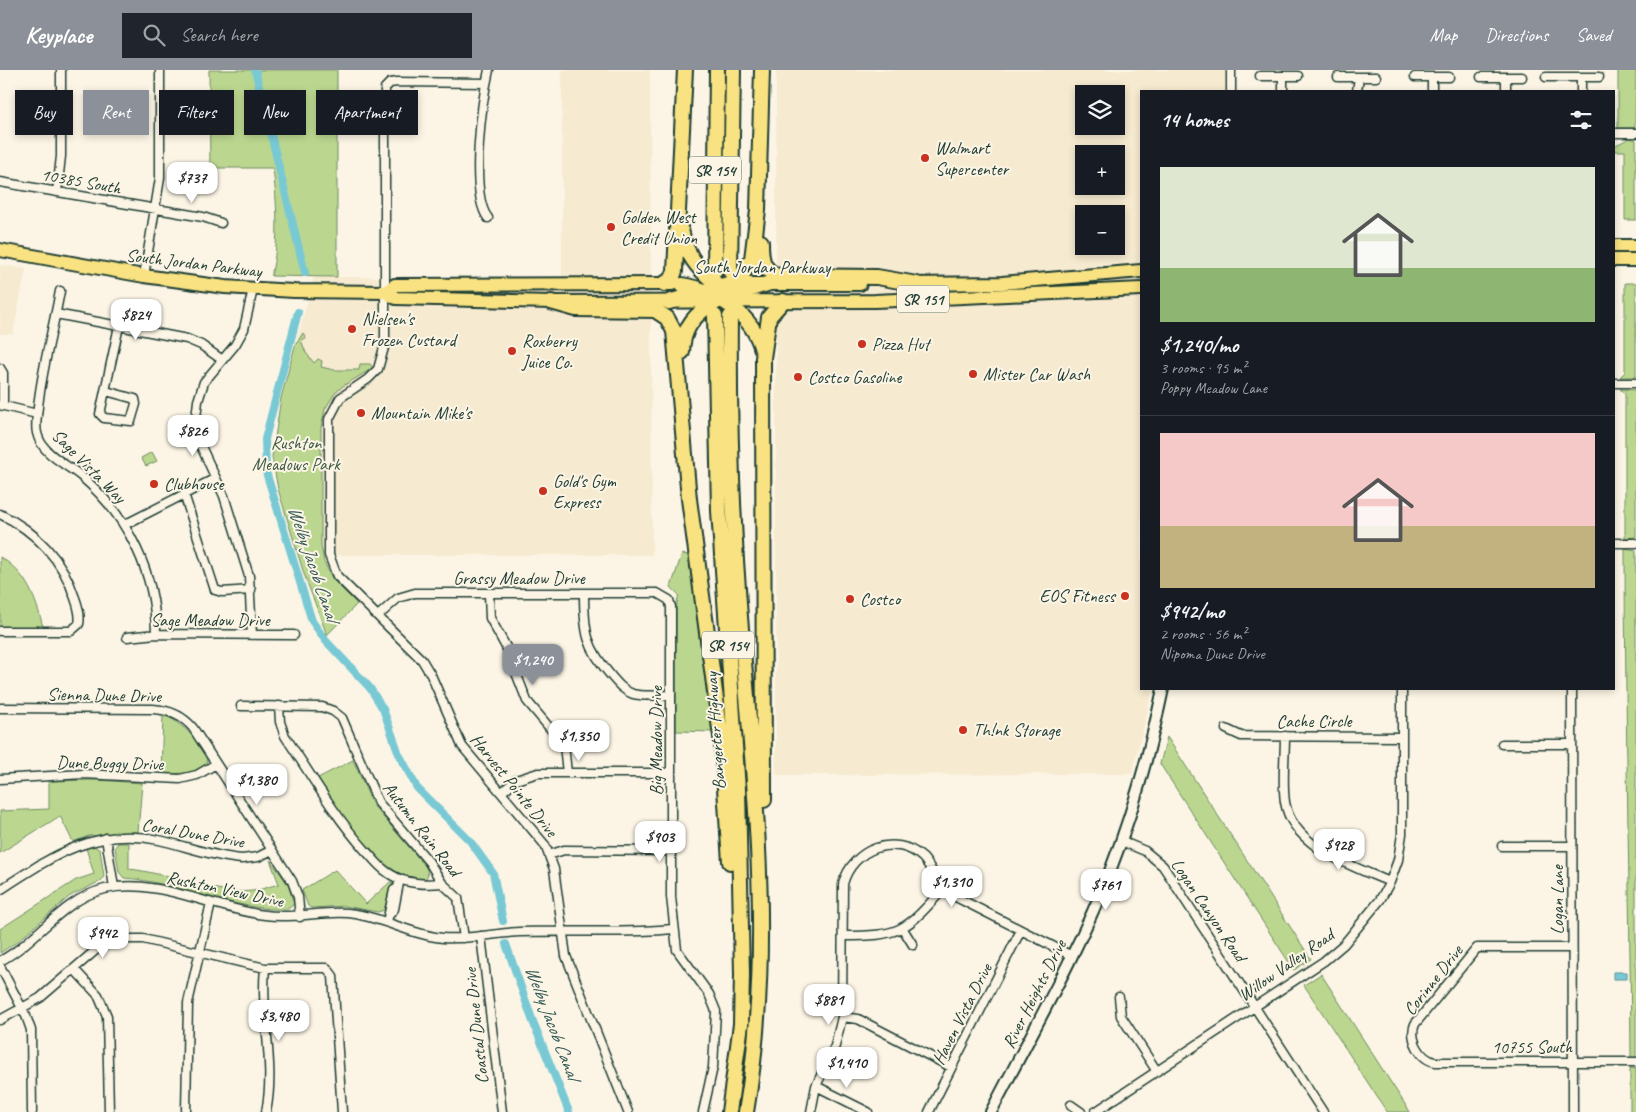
<!DOCTYPE html>
<html lang="en">
<head>
<meta charset="utf-8">
<style>
  :root { --surface:#171b24; --page:#20242c; --text:#f1f3f6; --muted:#9ea1a6; --line:#363941; --accent:#8c9099 }
  body { margin:0; font-family:Caveat,sans-serif; background:var(--page); color:var(--text); height:100vh; display:flex; flex-direction:column; font-size:19px; white-space:nowrap }
  * { box-sizing:border-box; margin:0 }
  p { font-size:16px; color:var(--muted) }
  .icon { flex:none; width:28px; height:28px; fill:none; stroke:currentColor; stroke-width:2; stroke-linecap:round; stroke-linejoin:round }
  .map { position:relative; flex:1; overflow:hidden }
  .details { position:absolute; left:1140px; top:20px; width:475px; height:600px; display:flex; flex-direction:column; background:var(--surface); border-radius:0px; box-shadow:0 2px 8px #0003 }
  .details>* { flex:none }
  .top-card { position:absolute; left:15px; top:20px; width:475px; height:45px; display:flex; gap:10px }
  .tools { position:absolute; left:1075px; top:15px; display:grid; gap:10px }
  .tools a { display:grid; place-items:center; width:50px; height:50px; border-radius:0px; background:var(--surface); box-shadow:0 2px 8px #0003; font-size:25px }
  .price { position:absolute; translate:-50% -42px; padding:0 11px; border-radius:10px; background:#fff; color:#222; font-size:16px; line-height:32px; filter:drop-shadow(0 1px 2px #0008) }
  .price::after { content:''; position:absolute; left:50%; top:30px; width:15px; height:11px; margin-left:-8px; background:inherit; clip-path:polygon(0 0,100% 0,50% 100%) }
  .price.selected { background:var(--accent); color:#fff }
  ul { padding:0; list-style:none }
  li { display:grid; align-content:center; gap:10px; height:265px; padding:0 20px }
  li+li { border-top:1px solid var(--line) }
  li span { display:grid; place-items:center; height:155px; border-radius:0px; color:#555 }
  li>.icon { margin-inline-start:auto }
  span .icon { width:90px; height:90px; fill:#fffc; stroke-width:1 }
  li b { font-size:21px }
  h2 { display:flex; justify-content:space-between; align-items:center; height:60px; padding:0 20px; font-size:21px }
  .chip { padding:0 18px; border-radius:0px; background:var(--surface); box-shadow:0 2px 8px #0003; font-size:18px; line-height:45px }
  .chip.selected { background:var(--accent); color:#fff }
  header { display:flex; align-items:center; gap:30px; box-sizing:border-box; height:70px; padding:0 25px; background:var(--accent); color:#fff }
  header strong { font-size:24px }
  nav { display:flex; gap:28px; margin-inline-start:auto; font-size:18px }
  .search { width:350px; height:45px; background:var(--page); display:flex; align-items:center; gap:12px; box-sizing:border-box; padding:0 18px; border-radius:0px; color:var(--muted); font-size:19px }
  .map>svg:first-child { display:block }
</style>
</head>
<body>
<header>
<strong>Keyplace</strong>
<div class="search"><svg class="icon" aria-label="search" viewBox="0 0 24 24"><circle cx="10" cy="10" r="6"/><path d="M15 15l6 6"/></svg>Search here</div>
<nav><a>Map</a><a>Directions</a><a>Saved</a></nav>
</header>
<div class="map">
<svg width="1636" height="1042" viewBox="0 0 1636 1042">
  <rect width="100%" height="100%" fill="#fcf5e5"/>
  <filter id="ink" filterUnits="userSpaceOnUse"><feTurbulence type="fractalNoise" baseFrequency=".02" numOctaves="2"/><feDisplacementMap in="SourceGraphic" scale="10" xChannelSelector="R" yChannelSelector="G"/><feConvolveMatrix kernelMatrix="1 2 1 2 8 2 1 2 1" color-interpolation-filters="sRGB"/></filter>
  <g filter="url(#ink)">
    <path fill="#f6ead0" fill-rule="evenodd" d="M562,0H650L652,485H298L278,419L272,384L281,328L314,207H562Z
      M776,0H1225V21H1141V619H1153L1132,704L776,705ZM1084,24H1116V56H1084ZM1084,84H1116V116H1084ZM1084,144H1116V176H1084Z
      M0,195L26,199L13,264H0Z"/>
    <path fill="#bbd78f" stroke="#6d8a62" d="M209,0H337V207L271,206C280,170 277,135 273,98H210Z
      M1618,0H1636L1635,58H1618Z
      M1630,68L1636,70V150H1625V81H1614V76Z
      M1625,213H1636V306L1634,307H1620L1625,302Z
      M303,263L306,268L301,270L306,283L314,293L318,289L322,291L321,297L334,300H359L360,294H370L373,298L343,316L335,323L325,339L321,358V476L324,492L333,510L357,534L327,565L304,504L278,419L272,387L281,328L295,276Z
      M1620,319L1636,320V467L1625,468V324Z
      M152,382L157,391L146,396L141,388Z
      M1625,478L1636,480V987L1631,988C1630,818 1625,648 1625,478Z
      M682,484L688,485L714,662L676,661V537L679,525L671,517Z
      M0,487C27,503 36,529 43,557H0Z
      M163,645C178,649 211,679 206,695L191,703L161,704Z
      M1167,667L1311,889L1294,900L1160,694Z
      M353,690L373,735L426,797L428,805L425,809C380,812 339,741 318,708Z
      M97,710L142,713L138,762L89,766L73,772L60,746L0,783V741L49,739V711Z
      M118,773H129V799C169,803 213,825 252,821C261,820 270,816 279,814L270,790L288,814L294,834L288,839C237,842 178,812 124,808L119,802L115,777Z
      M94,776L100,780L104,806L101,811L70,826L18,871L0,883V859L76,810L94,804L86,778Z
      M335,800L366,834L390,812L393,813L384,840L378,842L344,836L311,838L308,836L302,820Z
      M1321,904L1410,1042H1387L1304,915Z
      M1630,998L1636,999V1042H1630Z"/>
    <path fill="#79c9d5" stroke="#559195" d="M1613,902H1627V909H1613Z"/>
    <g fill="none" stroke-linecap="round" stroke-linejoin="round">
      <path stroke="#79c9d5" stroke-width="8" d="M255,0L305,203
        M298,242L265,369L266,402L312,551L326,571L370,618L383,639L399,684L417,718L470,771L493,803L503,851
        M506,874L532,949L569,1042"/>
      <defs>
        <path id="minor" d="M1260,6H1298
          M1338,7H1376
          M1415,7H1449
          M1481,7H1522
          M1506,7V21
          M1546,7H1599
          M1581,7V21
          M486,13L397,12L390,13L385,18V274L378,299L368,309L340,328L329,349V485L337,506L422,590L431,605L462,676L545,775L554,799L566,886L628,1042
          M1231,21V0
          M1283,21V6
          M1357,21L1359,7
          M1432,21V7
          M1614,63H1636
          M0,112L203,147L221,153
          M57,122L61,86V0
          M488,148C469,124 482,30 489,0
          M144,206L160,108V0
          M60,221C53,260 42,298 38,337C37,346 35,355 37,363C42,385 67,394 82,407C128,446 156,504 156,564
          M56,244L187,269L201,275L221,289
          M0,298L3,303V336
          M1614,313H1636
          M106,321L135,329L136,334L131,351L104,348L100,344L119,256
          M0,335L37,344
          M184,424L215,520L222,522L251,520
          M0,444C36,461 63,490 75,528C78,536 81,545 79,554L71,561H0
          M124,455L216,408
          M1614,473H1636
          M489,523L490,548L506,577L527,631L564,675L567,703
          M584,523C584,562 586,577 612,607C618,614 624,621 633,624C644,627 659,625 671,625
          M378,546L398,528L415,523H657L669,530L671,537V827L677,880L709,924L716,941L713,997L703,1042
          M252,565L249,506L224,426L199,372L196,348L198,331L204,312L235,275L244,259L253,219
          M127,567L156,564L294,565
          M1572,619L1573,1042
          M241,636L322,637L333,641L342,648L378,732L429,792L442,813L458,828L464,868
          M279,636L280,652L285,666C311,705 334,745 365,780C372,787 378,796 387,802C403,814 423,815 442,813
          M0,638L153,639C170,640 183,646 193,658L292,811L298,827L300,847
          M1226,659L1241,666L1402,667
          M1285,666C1285,687 1282,711 1285,732C1292,777 1353,796 1390,812
          M1502,674H1572
          M0,709L84,704L180,709L197,705L216,694
          M502,722L516,710L538,703H671
          M106,768L114,817
          M1121,771L1145,781L1163,796L1323,1042
          M1502,776H1572
          M549,785L564,780L671,781
          M0,820C51,787 95,756 159,770C186,776 214,787 242,789L258,787L272,780
          M390,844L394,839L399,813
          M387,852L394,820L398,818
          M903,859L913,875
          M481,866L502,1042
          M843,866C900,866 905,862 943,819
          M1572,878H1477L1415,954C1409,968 1420,990 1436,992H1636
          M0,891C38,871 62,829 105,819C156,807 214,839 265,845C293,849 320,841 348,843C381,846 410,865 443,868C468,870 494,863 519,862C570,860 623,864 674,859
          M0,896L26,946L31,960L32,1042
          M265,898C260,946 276,994 266,1042
          M74,899L98,925L107,946L109,1042
          M1119,927L1121,946L1156,1000
          M842,947L858,949L951,997
          M0,950L40,928L97,879L119,869H143L265,898H327L333,906L342,1042
          M816,1016L868,1042
          M1071,1035L1081,1042
          M186,1042L188,933L211,833
          M811,1042L816,1016L835,976L842,947L843,814C852,779 895,762 923,788C933,799 936,813 948,823L1072,886
          M929,1042L1021,860
          M1095,1042L1324,891L1344,874L1380,830L1390,812L1398,790L1402,764V619"/>
        <path id="tertiary" d="M991,1042C1032,962 1077,884 1110,801C1133,742 1150,681 1163,619"/>
        <path id="primary" d="M1614,176H1636
          M0,180L144,206L225,217L294,221L385,222L395,215L672,214
          M1614,190H1636
          M725,214H860
          M907,214L1002,213L1141,201
          M385,222L396,228L551,232L875,231L1141,219"/>
        <path id="motorway" d="M681,160C687,189 702,204 726,221
          M761,172C761,188 762,200 778,206L877,207L917,214
          M715,201L717,0
          M730,201L733,0
          M664,214L672,209L675,201L685,0
          M682,215C717,221 753,245 762,280
          M551,232L576,239L655,240L667,248L674,261L689,429L722,674L730,792
          M669,232L728,214L742,205L752,189L758,140L762,0
          M715,246L719,441L738,720L742,904L741,954L729,1042
          M730,247C729,347 732,447 740,547C754,710 774,879 746,1042
          M682,282C683,234 733,225 770,213
          M764,730L763,288L769,247L783,231"/>
      </defs>
      <use href="#minor" stroke="#1f3d34" stroke-width="11"/>
      <use href="#tertiary" stroke="#1f3d34" stroke-width="14"/>
      <use href="#primary" stroke="#1f3d34" stroke-width="16"/>
      <use href="#motorway" stroke="#1f3d34" stroke-width="18"/>
      <use href="#minor" stroke="#fcf5e5" stroke-width="8"/>
      <use href="#tertiary" stroke="#fcf5e5" stroke-width="10"/>
      <use href="#primary" stroke="#f8e281" stroke-width="12"/>
      <use href="#motorway" stroke="#f8e281" stroke-width="14"/>
    </g>
  </g>
  <g fill="#c8321e" stroke="#fcf5e5" stroke-width="2">
    <circle cx="925" cy="88" r="5"/>
    <circle cx="611" cy="157" r="5"/>
    <circle cx="352" cy="259" r="5"/>
    <circle cx="862" cy="274" r="5"/>
    <circle cx="512" cy="281" r="5"/>
    <circle cx="973" cy="304" r="5"/>
    <circle cx="798" cy="307" r="5"/>
    <circle cx="361" cy="343" r="5"/>
    <circle cx="154" cy="414" r="5"/>
    <circle cx="543" cy="421" r="5"/>
    <circle cx="1125" cy="526" r="5"/>
    <circle cx="850" cy="529" r="5"/>
    <circle cx="963" cy="660" r="5"/>
  </g>
  <g text-anchor="middle" stroke-width="4" stroke-linejoin="round" paint-order="stroke">
    <g fill="#fcf5e5" stroke="#617469" stroke-width="1">
      <rect x="689" y="86.5" width="52" height="27" rx="4"/>
      <rect x="897" y="215.5" width="52" height="27" rx="4"/>
      <rect x="702" y="561.5" width="52" height="27" rx="4"/>
    </g>
    <g font-size="16" font-weight="bold" fill="#1f3d34">
      <text x="715" y="106">SR 154</text>
      <text x="923" y="235">SR 151</text>
      <text x="728" y="581">SR 154</text>
    </g>
    <g font-size="18" fill="#1f3d34" stroke="#fcf5e5" text-anchor="start">
      <text x="935" y="84">Walmart<tspan x="935" dy="21">Supercenter</tspan></text>
      <text x="621" y="153">Golden West<tspan x="621" dy="21">Credit Union</tspan></text>
      <text x="362" y="255">Nielsen's<tspan x="362" dy="21">Frozen Custard</tspan></text>
      <text x="522" y="277">Roxberry<tspan x="522" dy="21">Juice Co.</tspan></text>
      <text x="872" y="280">Pizza Hut</text>
      <text x="983" y="310">Mister Car Wash</text>
      <text x="808" y="313">Costco Gasoline</text>
      <text x="371" y="349">Mountain Mike's</text>
      <text x="553" y="417">Gold's Gym<tspan x="553" dy="21">Express</tspan></text>
      <text x="164" y="420">Clubhouse</text>
      <text x="1115" y="532" text-anchor="end">EOS Fitness</text>
      <text x="860" y="535">Costco</text>
      <text x="973" y="666">Th!nk Storage</text>
    </g>
    <g font-size="18" fill="#1f3d34" stroke="#fcf5e5">
      <text transform="translate(81 111) rotate(10)" y="6">10385 South</text>
      <text transform="translate(194 193) rotate(7)" y="6">South Jordan Parkway</text>
      <text x="762" y="203">South Jordan Parkway</text>
      <text transform="translate(89 396) rotate(45)" y="6">Sage Vista Way</text>
      <text x="519" y="514">Grassy Meadow Drive</text>
      <text x="210" y="556">Sage Meadow Drive</text>
      <text transform="translate(104 625) rotate(1)" y="6">Sienna Dune Drive</text>
      <text x="1314" y="657">Cache Circle</text>
      <text transform="translate(715 661) rotate(-94)" y="6">Bangerter Highway</text>
      <text transform="translate(656 671) rotate(-90)" y="6">Big Meadow Drive</text>
      <text transform="translate(110 693) rotate(1)" y="6">Dune Buggy Drive</text>
      <text transform="translate(514 715) rotate(51)" y="6">Harvest Pointe Drive</text>
      <text transform="translate(422 759) rotate(52)" y="6">Autumn Rain Road</text>
      <text transform="translate(193 763) rotate(10)" y="6">Coral Dune Drive</text>
      <text transform="translate(225 819) rotate(12)" y="6">Rushton View Drive</text>
      <text transform="translate(1557 830) rotate(-90)" y="6">Logan Lane</text>
      <text transform="translate(1209 840) rotate(56)" y="6">Logan Canyon Road</text>
      <text transform="translate(1286 895) rotate(-35)" y="6">Willow Valley Road</text>
      <text transform="translate(1433 910) rotate(-52)" y="6">Corinne Drive</text>
      <text transform="translate(1034 924) rotate(-63)" y="6">River Heights Drive</text>
      <text transform="translate(962 944) rotate(-63)" y="6">Haven Vista Drive</text>
      <text transform="translate(476 956) rotate(-96)" y="6">Coastal Dune Drive</text>
      <text x="1532" y="983">10755 South</text>
    </g>
    <g font-size="18" fill="#3e5c46" stroke="#fcf5e5">
      <text x="296" y="379">Rushton<tspan x="296" dy="21">Meadows Park</tspan></text>
    </g>
    <g font-size="19" font-style="italic" fill="#315954" stroke="#fcf5e5">
      <text transform="translate(314 493) rotate(71)" y="7">Welby Jacob Canal</text>
      <text transform="translate(553 952) rotate(69)" y="7">Welby Jacob Canal</text>
    </g>
  </g>
</svg>
<div class="tools">
<a><svg class="icon" aria-label="layers" viewBox="0 0 24 24"><path d="M12 4l9 5-9 5-9-5zM3 14l9 5 9-5"/></svg></a>
<a>+</a>
<a>−</a>
</div>
<b class="price" style="left:192px;top:134px">$737</b>
<b class="price" style="left:136px;top:271px">$824</b>
<b class="price" style="left:193px;top:387px">$826</b>
<b class="price selected" style="left:533px;top:616px">$1,240</b>
<b class="price" style="left:579px;top:692px">$1,350</b>
<b class="price" style="left:257px;top:736px">$1,380</b>
<b class="price" style="left:660px;top:793px">$903</b>
<b class="price" style="left:1339px;top:801px">$928</b>
<b class="price" style="left:952px;top:838px">$1,310</b>
<b class="price" style="left:1106px;top:841px">$761</b>
<b class="price" style="left:103px;top:889px">$942</b>
<b class="price" style="left:829px;top:956px">$881</b>
<b class="price" style="left:279px;top:972px">$3,480</b>
<b class="price" style="left:847px;top:1019px">$1,410</b>
<div class="top-card">
<a class="chip">Buy</a>
<a class="chip selected">Rent</a>
<a class="chip">Filters</a>
<a class="chip">New</a>
<a class="chip">Apartment</a>
</div>
<section class="details">
<h2>14 homes<svg class="icon" aria-label="filters" viewBox="0 0 24 24"><path d="M4 7h16M4 17h16"/><circle cx="9" cy="7" r="2"/><circle cx="15" cy="17" r="2"/></svg></h2>
<ul>
<li><span style="background:linear-gradient(#dfe7d0 65%,#8fb573 0)"><svg class="icon" aria-label="home" viewBox="0 0 24 24"><path d="M3 11l9-7 9 7M6 9v11h12V9"/></svg></span><div><b>$1,240/mo</b><p>3 rooms · 95 m²</p><p>Poppy Meadow Lane</p></div></li>
<li><span style="background:linear-gradient(#f6c9c9 60%,#c2b280 0)"><svg class="icon" aria-label="home" viewBox="0 0 24 24"><path d="M3 11l9-7 9 7M6 9v11h12V9"/></svg></span><div><b>$942/mo</b><p>2 rooms · 56 m²</p><p>Nipoma Dune Drive</p></div></li>
</ul>
</section>
</div>
</body>
</html>
